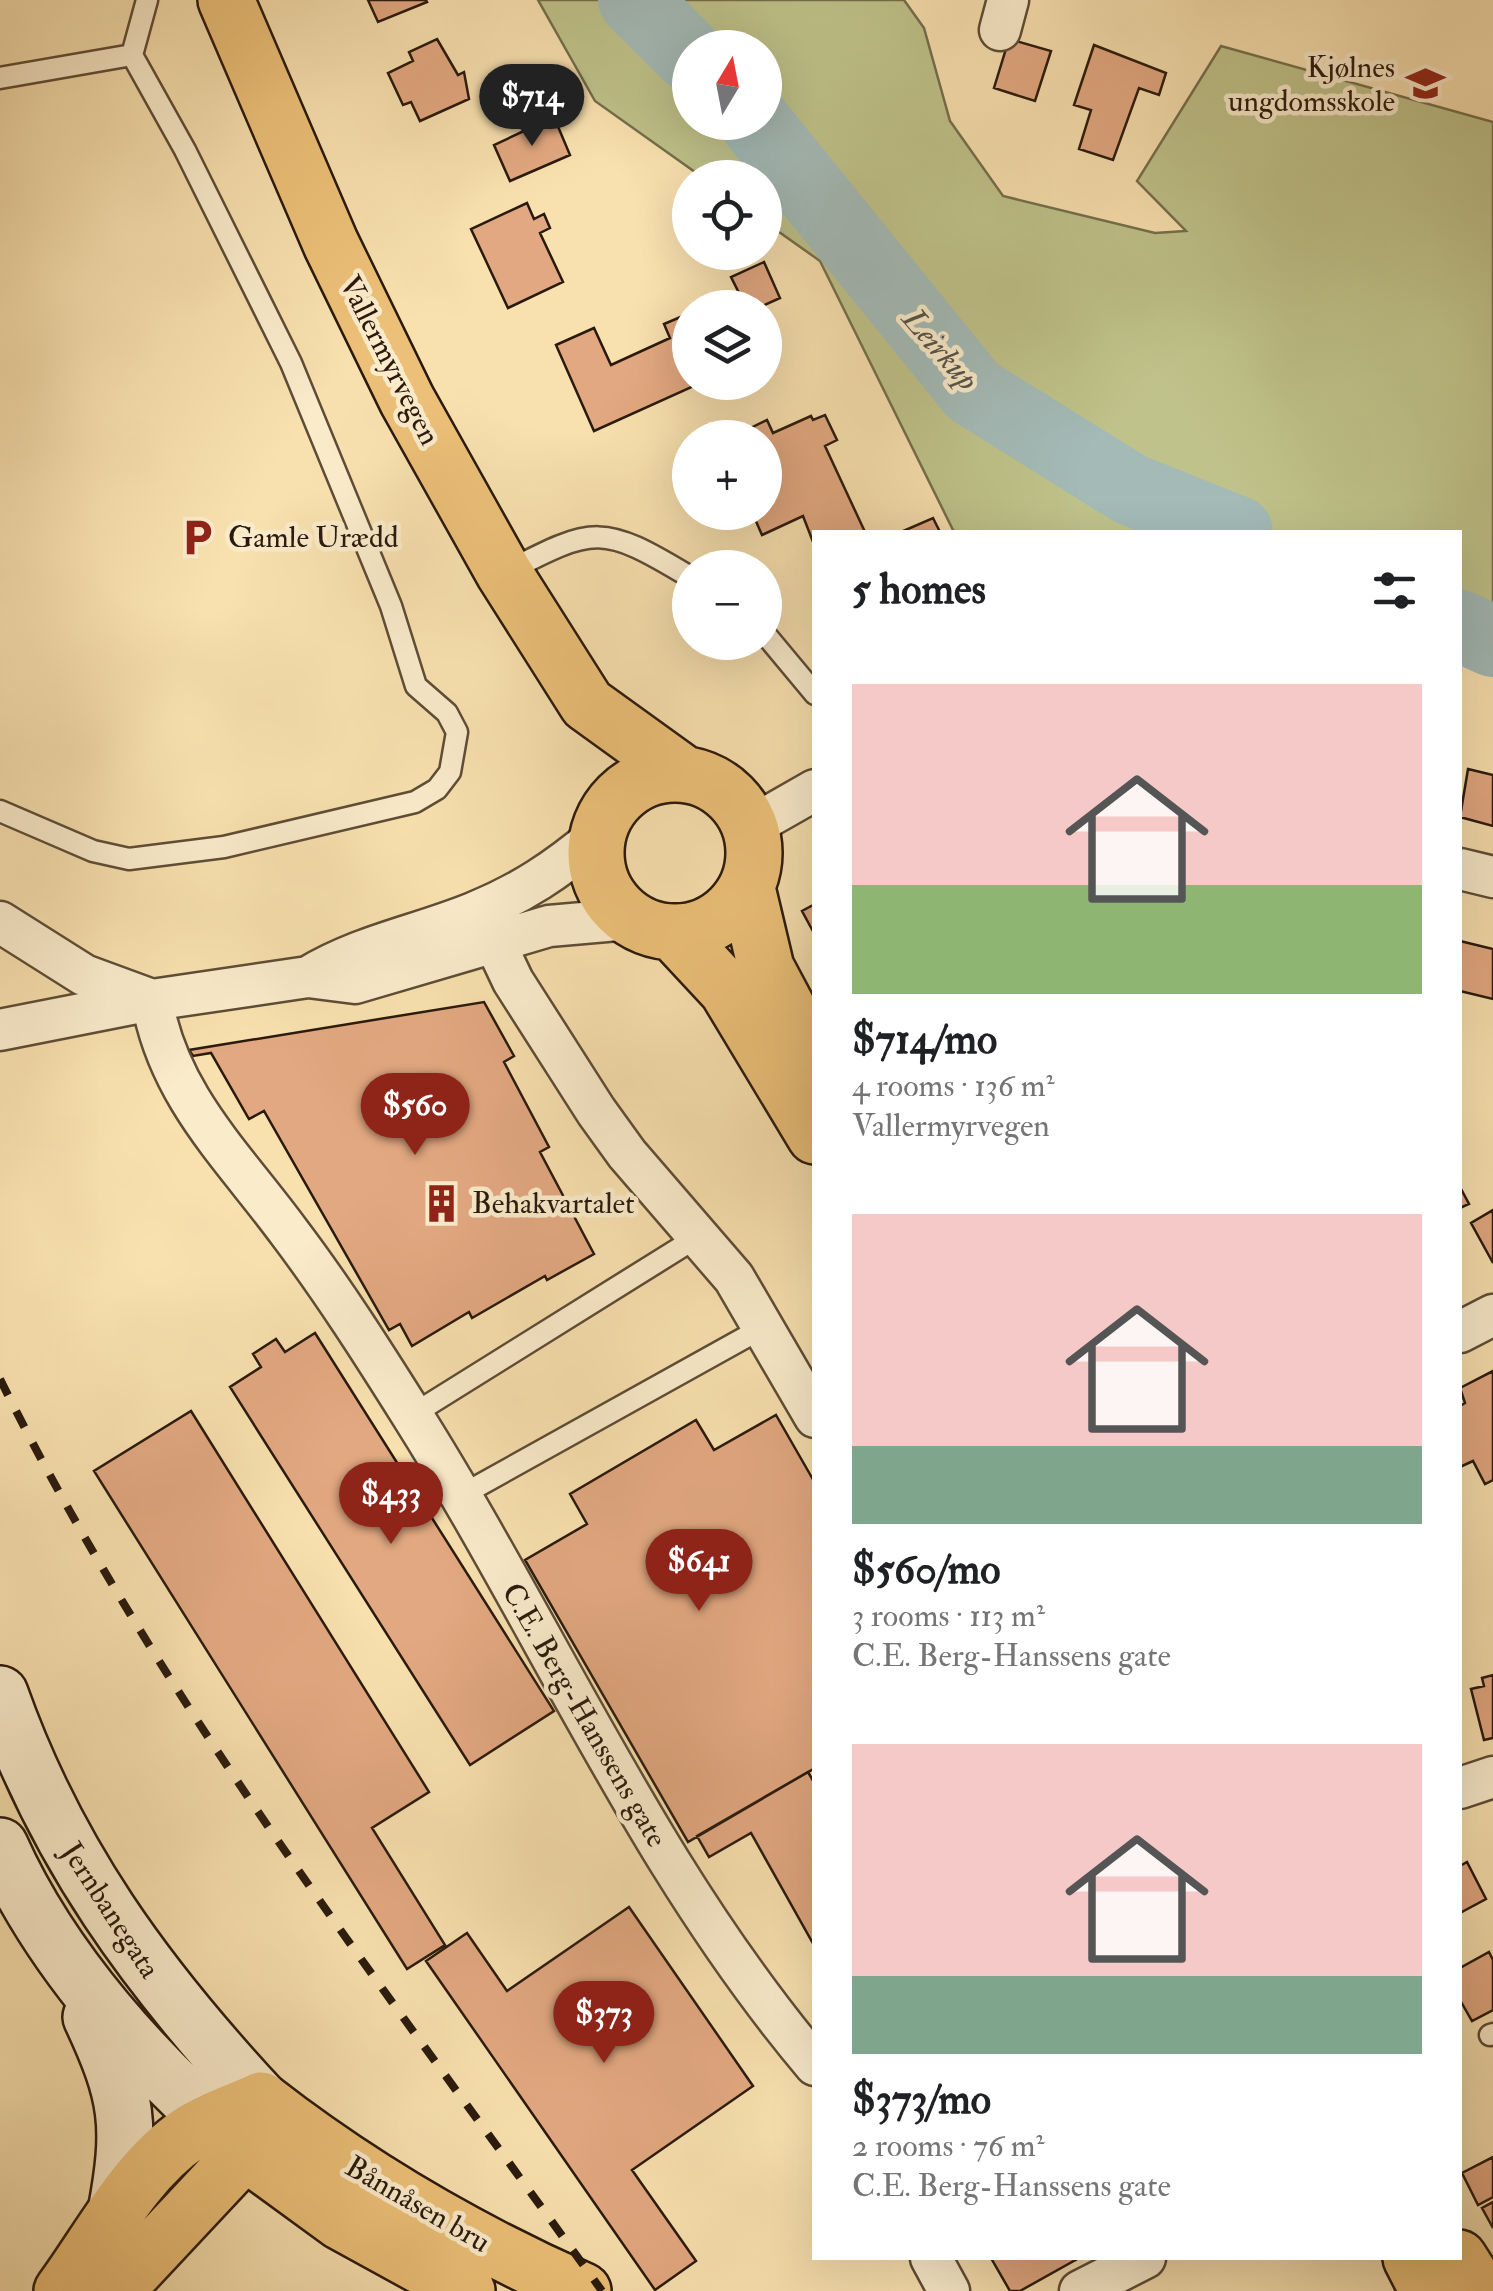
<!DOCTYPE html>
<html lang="en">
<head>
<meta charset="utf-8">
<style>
  :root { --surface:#fff; --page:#f2f2f2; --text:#202124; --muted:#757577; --accent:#8f2418 }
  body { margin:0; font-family:"IM FELL Double Pica",serif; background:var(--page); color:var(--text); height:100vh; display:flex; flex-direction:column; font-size:38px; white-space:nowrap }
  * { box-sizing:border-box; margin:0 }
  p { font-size:32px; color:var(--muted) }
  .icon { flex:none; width:55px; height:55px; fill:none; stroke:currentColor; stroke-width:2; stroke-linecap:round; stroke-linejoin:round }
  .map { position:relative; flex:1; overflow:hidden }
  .panel { position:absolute; left:812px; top:530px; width:650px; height:1730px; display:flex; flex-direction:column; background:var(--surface); border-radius:0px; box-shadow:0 10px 40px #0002 }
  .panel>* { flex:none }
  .needle { width:65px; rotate:10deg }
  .controls { position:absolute; left:672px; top:30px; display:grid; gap:20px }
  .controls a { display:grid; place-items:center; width:110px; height:110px; border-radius:50%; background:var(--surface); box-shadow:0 10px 40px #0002; font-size:50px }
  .price { position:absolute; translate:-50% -85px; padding:0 22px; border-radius:35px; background:var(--accent); color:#fff; font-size:32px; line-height:65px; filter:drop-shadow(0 2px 5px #0008) }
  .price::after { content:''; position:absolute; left:50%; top:60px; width:30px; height:22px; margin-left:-15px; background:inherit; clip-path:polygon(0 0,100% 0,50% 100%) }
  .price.selected { background:#222; color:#fff }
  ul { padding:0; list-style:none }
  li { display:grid; align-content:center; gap:20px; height:530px; padding:0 40px }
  li span { display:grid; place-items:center; height:310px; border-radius:0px; color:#555 }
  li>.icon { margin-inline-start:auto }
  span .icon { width:180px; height:180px; fill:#fffc; stroke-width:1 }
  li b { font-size:42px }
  h2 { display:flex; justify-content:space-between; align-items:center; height:120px; padding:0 40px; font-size:42px }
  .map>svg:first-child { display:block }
</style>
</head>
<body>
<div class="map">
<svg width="1493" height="2291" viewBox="0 0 1493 2291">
  <rect width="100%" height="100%" fill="#f8e0af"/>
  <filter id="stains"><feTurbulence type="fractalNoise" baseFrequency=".002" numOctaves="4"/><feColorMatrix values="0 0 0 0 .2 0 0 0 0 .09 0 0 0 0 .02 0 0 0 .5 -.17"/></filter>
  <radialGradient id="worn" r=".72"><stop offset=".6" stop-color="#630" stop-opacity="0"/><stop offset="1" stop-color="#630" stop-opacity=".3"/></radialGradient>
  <path fill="#bfc28a" stroke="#746e4c" stroke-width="2.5" fill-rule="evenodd" d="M538,0H904L924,28L950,121L1003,196L1155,233L1186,231L1137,181L1221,46L1493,122V670L1460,663V532H954L820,261L765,222V178L702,177L595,101ZM690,48H765V122H690Z"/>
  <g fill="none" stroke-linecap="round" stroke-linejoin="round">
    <path stroke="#a3bab7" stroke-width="72" d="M634,0L690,56
      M755,122L973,391L1130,489L1237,532
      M1460,626L1493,641"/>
  </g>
  <path fill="#e2a881" stroke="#2a1a0d" stroke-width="2.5" d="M368,0H426L427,2L378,22Z
    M437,39L458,75L464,72L469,99L420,121L411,102L403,105L388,73L413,61L409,52Z
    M1009,39L1051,51L1035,101L994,88Z
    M1094,45L1166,73L1159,95L1139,88L1113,160L1079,149L1091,110L1074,105Z
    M554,117L570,155L510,181L494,145Z
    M527,203L534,219L544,214L550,228L540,233L563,282L508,308L471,229Z
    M764,262L780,298L758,308H701L738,291L731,277Z
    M690,313L687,371L694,386L594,431L556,345L594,328L611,365L670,338L664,324Z
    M825,415L837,440L825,446L865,532H815V547L803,516L762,535L752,512H765V438H730L767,420L773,433L811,416L813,420Z
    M933,518L940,532H901Z
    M1468,769L1493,775V826L1460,817Z
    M815,904V935L802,911Z
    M1460,941L1493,949V999L1460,991Z
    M484,1002L514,1056L504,1062L549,1147L540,1152L594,1254L547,1280L545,1276L472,1318L469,1312L412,1346L400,1324L389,1330L264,1111L249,1119L211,1053L193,1056L189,1050Z
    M1460,1187L1469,1204L1460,1208Z
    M1493,1210V1263L1471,1223Z
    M315,1333L554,1711L470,1765L230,1387L261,1367L253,1354L276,1339L285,1352Z
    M1493,1371V1480L1485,1484L1473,1461L1460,1467V1406L1465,1403L1460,1388Z
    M191,1411L429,1792L372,1828L445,1945L407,1969L94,1471Z
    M776,1415L815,1483V1768L688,1842L525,1560L587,1524L570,1494L696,1420L714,1450Z
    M1493,1675V1738L1484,1740L1471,1689L1484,1686L1482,1678Z
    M808,1772L815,1784V1947L751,1833L709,1857L697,1836Z
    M1467,1862L1486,1899L1460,1913V1866Z
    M629,1907L753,2086L632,2170L696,2261L655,2290L426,1961L467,1933L507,1991Z
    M1489,1952L1493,1960V2010L1472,2021L1460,2000V1968Z
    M1493,2157V2197L1478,2205L1462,2173Z
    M1493,2202V2228L1482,2208Z
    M991,2258H1079L1020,2291H1010Z"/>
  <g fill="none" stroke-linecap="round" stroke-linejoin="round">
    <defs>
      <path id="lane" d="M132,55L147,0
        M0,78L132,55L185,150L291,363L391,606L416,686L447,713L457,732L450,772L437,789L415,802L224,847L129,859L93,851L0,811
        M506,572C595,526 602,524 690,577
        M765,634L815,694
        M412,1415L699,1236
        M460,1496L764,1327
        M1490,2035L1493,2034"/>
      <path id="street" d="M1000,30L1008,0
        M750,827L815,790
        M1460,869L1493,877
        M0,922L84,975L152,1000L308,977L355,983L549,926L629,919
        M494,941L513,981L596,1111L627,1154L734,1278L815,1417
        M308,977C361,945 416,936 473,913C521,894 558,869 597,836
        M0,1030L152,1000C168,1096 234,1157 289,1232C333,1290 373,1353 412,1415C548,1631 649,1869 815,2065
        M1460,1332L1493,1315
        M1460,1788L1493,1777
        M931,2258L949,2291
        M1080,2291L1145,2258"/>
      <path id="secondary" d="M0,1694C57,1855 146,1976 261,2100
        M0,1846C53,1965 148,2066 245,2152
        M91,2017C128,2096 132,2126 116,2212"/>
      <path id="primary" d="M226,0L331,244L407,400L504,573L587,704L684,774
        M596 853a79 79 0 1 1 158 0a79 79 0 1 1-158 0Z
        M747,888L766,968L815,1060
        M674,933L727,990L815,1136
        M261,2100C361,2178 468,2240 583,2291
        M245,2152L341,2222L467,2291
        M1411,2258L1428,2291
        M1459,2258L1480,2291
        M62,2291C101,2238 134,2171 190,2133C211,2119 238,2111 261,2100
        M115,2291L245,2152L256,2118"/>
    </defs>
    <use href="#lane" stroke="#5e4c36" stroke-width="25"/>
    <use href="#street" stroke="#5e4c36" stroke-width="45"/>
    <use href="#secondary" stroke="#2a1a0d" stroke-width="60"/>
    <use href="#primary" stroke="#2a1a0d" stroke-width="60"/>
    <use href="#lane" stroke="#faebcb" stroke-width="20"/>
    <use href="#street" stroke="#faebcb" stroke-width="40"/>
    <use href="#secondary" stroke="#faebcb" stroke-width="55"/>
    <use href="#primary" stroke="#ecc078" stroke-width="55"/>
    <path stroke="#2a1a0d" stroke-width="8" stroke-dasharray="18 18" stroke-linecap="butt" d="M0,1379C161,1705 391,1997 602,2291"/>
  </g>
  <defs>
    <symbol id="school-bare" viewBox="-9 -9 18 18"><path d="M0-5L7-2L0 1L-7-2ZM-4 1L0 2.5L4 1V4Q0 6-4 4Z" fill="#8f2418" stroke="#faebcb" stroke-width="2.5" paint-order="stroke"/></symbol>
    <symbol id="parking-bare" viewBox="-9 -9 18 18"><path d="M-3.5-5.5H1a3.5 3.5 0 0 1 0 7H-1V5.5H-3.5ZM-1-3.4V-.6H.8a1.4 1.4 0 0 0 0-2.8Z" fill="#8f2418" stroke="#faebcb" stroke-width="2.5" paint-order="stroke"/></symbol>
    <symbol id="building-bare" viewBox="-9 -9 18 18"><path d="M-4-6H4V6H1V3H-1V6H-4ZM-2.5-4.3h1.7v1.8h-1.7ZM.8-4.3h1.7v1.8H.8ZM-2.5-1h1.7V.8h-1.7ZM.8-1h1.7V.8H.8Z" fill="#8f2418" stroke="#faebcb" stroke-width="2.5" paint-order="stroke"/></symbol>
  </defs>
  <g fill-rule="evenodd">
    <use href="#school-bare" x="1398" y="56" width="55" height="55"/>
    <use href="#parking-bare" x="170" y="510" width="55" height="55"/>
    <use href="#building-bare" x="414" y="1176" width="55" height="55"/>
  </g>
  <g text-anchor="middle" stroke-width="9" stroke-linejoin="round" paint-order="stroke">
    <g font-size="30" fill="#2a1a0d" stroke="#faebcb" text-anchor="start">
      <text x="1395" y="77" text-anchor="end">Kjølnes<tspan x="1395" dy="34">ungdomsskole</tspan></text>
      <text x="228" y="547">Gamle Urædd</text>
      <text x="472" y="1213">Behakvartalet</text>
    </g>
    <g font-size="30" fill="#2a1a0d" stroke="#faebcb">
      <text transform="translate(390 360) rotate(63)" y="10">Vallermyrvegen</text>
      <text transform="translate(585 1715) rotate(60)" y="10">C.E. Berg-Hanssens gate</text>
      <text transform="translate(111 1910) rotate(57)" y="10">Jernbanegata</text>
      <text transform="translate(418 2204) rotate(30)" y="10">Bånnåsen bru</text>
    </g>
    <g font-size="32" font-style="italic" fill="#545248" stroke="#faebcb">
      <text transform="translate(941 349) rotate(49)" y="11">Leirkup</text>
    </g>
  </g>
  <rect width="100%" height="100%" filter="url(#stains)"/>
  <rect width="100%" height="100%" fill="url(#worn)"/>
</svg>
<div class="controls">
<a><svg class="needle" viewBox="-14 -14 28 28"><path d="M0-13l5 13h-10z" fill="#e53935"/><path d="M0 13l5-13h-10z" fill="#757577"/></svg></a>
<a><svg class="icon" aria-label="locate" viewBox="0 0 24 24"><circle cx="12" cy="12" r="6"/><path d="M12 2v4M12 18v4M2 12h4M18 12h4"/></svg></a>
<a><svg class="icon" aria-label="layers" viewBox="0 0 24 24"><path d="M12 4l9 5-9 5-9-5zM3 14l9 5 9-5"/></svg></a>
<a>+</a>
<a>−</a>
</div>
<b class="price selected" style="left:532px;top:149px">$714</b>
<b class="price" style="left:415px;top:1158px">$560</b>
<b class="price" style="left:391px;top:1547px">$433</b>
<b class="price" style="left:699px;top:1614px">$641</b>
<b class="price" style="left:604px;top:2066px">$373</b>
<section class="panel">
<h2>5 homes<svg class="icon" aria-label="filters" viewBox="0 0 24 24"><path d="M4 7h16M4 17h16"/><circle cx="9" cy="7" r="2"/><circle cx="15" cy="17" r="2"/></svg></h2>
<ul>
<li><span style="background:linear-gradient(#f6c9c9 65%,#8fb573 0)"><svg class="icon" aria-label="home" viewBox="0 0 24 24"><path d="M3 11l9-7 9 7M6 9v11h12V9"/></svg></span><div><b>$714/mo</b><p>4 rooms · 136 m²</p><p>Vallermyrvegen</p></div></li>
<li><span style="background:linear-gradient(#f6c9c9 75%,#7fa58c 0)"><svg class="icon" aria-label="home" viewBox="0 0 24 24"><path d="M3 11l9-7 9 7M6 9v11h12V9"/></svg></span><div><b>$560/mo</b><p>3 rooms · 113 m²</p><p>C.E. Berg-Hanssens gate</p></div></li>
<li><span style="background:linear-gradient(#f6c9c9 75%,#7fa58c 0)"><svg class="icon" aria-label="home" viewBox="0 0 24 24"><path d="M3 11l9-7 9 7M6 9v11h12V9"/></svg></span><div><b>$373/mo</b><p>2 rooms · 76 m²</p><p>C.E. Berg-Hanssens gate</p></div></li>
</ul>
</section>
</div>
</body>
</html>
